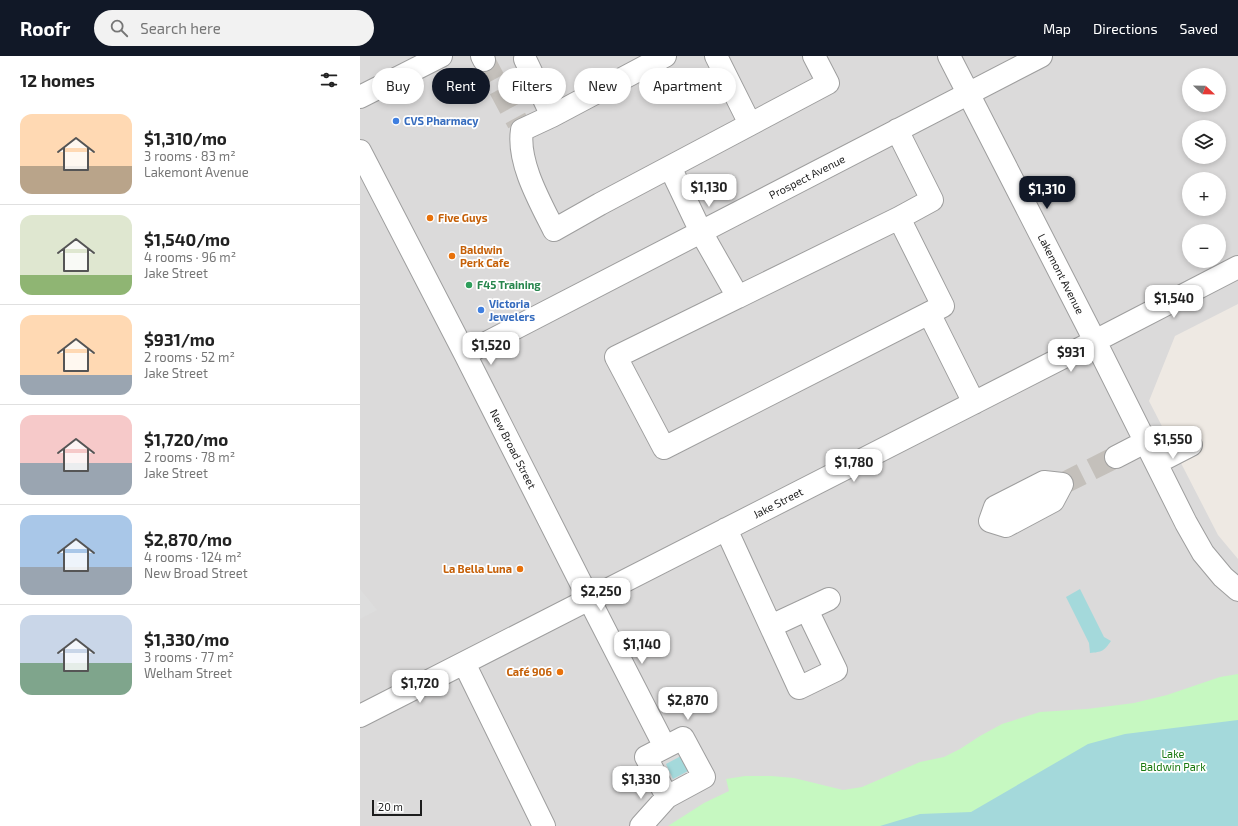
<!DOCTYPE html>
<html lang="en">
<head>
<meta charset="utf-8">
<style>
  :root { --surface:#fff; --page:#f2f2f2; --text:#222; --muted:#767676; --line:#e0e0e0; --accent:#111827 }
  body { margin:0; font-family:"Exo 2",sans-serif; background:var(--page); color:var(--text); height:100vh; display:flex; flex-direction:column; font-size:15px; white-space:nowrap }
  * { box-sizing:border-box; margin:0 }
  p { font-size:13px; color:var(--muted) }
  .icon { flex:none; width:22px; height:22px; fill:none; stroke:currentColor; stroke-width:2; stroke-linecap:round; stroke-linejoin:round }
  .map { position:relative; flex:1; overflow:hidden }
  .sheet { display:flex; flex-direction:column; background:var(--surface); width:360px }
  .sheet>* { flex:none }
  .top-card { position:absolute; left:12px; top:12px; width:380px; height:36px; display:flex; gap:8px }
  .needle { width:26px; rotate:112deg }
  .buttons { position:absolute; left:822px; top:12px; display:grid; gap:8px }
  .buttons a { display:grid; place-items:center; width:44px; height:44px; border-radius:50%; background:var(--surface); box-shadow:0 2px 6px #0003; font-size:20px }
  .scale { position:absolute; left:12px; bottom:10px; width:50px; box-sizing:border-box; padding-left:4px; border:2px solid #1d1d1d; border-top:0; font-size:11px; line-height:14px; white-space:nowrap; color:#1d1d1d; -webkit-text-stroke:3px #fff; paint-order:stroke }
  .price { position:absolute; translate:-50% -34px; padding:0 9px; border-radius:8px; background:#fff; color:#222; font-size:13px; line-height:26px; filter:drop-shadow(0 1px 2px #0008) }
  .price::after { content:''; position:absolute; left:50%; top:24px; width:12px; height:9px; margin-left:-6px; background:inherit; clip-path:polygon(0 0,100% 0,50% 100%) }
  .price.on { background:var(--accent); color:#fff }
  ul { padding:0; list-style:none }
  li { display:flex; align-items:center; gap:12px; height:100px; padding:0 20px }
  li+li { border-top:1px solid var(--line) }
  li span { display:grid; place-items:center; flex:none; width:112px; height:80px; border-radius:12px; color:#555 }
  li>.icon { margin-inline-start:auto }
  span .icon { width:48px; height:48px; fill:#fffc; stroke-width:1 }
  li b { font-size:17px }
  h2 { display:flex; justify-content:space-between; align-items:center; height:48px; padding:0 20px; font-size:17px }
  .chip { padding:0 14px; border-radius:18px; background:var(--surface); box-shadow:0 2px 6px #0003; font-size:14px; line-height:36px }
  .chip.on { background:var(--accent); color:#fff }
  header { display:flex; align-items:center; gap:24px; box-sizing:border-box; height:56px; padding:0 20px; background:var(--accent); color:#fff }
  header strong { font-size:19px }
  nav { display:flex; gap:22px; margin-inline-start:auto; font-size:14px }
  .search { width:280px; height:36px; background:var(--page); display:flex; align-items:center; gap:10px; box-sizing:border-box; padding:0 14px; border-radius:22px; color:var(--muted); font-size:15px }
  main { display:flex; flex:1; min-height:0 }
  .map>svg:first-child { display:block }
</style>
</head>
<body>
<header>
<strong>Roofr</strong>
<div class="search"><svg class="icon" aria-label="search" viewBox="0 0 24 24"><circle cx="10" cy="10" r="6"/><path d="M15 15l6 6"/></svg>Search here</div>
<nav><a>Map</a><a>Directions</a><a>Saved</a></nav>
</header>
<main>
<section class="sheet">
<h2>12 homes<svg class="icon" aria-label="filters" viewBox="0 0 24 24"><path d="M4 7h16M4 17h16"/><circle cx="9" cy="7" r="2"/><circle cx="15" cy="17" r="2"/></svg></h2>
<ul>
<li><span style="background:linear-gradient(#ffd9b3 65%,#b9a48a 0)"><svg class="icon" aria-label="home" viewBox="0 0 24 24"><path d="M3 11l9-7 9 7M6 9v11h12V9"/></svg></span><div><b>$1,310/mo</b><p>3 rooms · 83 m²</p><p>Lakemont Avenue</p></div></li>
<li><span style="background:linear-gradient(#dfe7d0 75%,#8fb573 0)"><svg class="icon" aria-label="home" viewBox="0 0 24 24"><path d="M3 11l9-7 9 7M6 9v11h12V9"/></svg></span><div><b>$1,540/mo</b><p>4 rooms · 96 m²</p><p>Jake Street</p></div></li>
<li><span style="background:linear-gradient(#ffd9b3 75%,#9aa5b1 0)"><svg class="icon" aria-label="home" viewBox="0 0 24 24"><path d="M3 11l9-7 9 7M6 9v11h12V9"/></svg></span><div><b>$931/mo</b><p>2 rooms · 52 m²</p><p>Jake Street</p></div></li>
<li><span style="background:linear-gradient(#f6c9c9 60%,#9aa5b1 0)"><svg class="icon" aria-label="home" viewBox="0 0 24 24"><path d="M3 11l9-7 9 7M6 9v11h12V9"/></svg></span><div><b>$1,720/mo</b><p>2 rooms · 78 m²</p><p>Jake Street</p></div></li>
<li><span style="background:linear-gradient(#a9c7e8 65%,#9aa5b1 0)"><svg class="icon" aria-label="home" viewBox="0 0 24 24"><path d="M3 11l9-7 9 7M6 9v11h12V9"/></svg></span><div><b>$2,870/mo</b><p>4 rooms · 124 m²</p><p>New Broad Street</p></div></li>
<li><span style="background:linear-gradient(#c9d6e8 60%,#7fa58c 0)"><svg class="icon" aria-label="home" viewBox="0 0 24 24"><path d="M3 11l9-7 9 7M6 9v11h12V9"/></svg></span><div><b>$1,330/mo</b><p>3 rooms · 77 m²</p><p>Welham Street</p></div></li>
</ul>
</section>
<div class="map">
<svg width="878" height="770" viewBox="0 0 878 770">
  <rect width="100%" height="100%" fill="#eee9e3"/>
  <path fill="#dbdada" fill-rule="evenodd" d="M0,0H878V248L815,280L789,345L858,479L878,503V770H0ZM829,19H859V49H829ZM829,71H859V101H829ZM829,123H859V153H829ZM829,175H859V205H829Z"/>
  <path fill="#c6f8c1" d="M878,618V770H308L344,747L369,735L366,723L385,720H411L434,722L483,734L502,731L560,706L584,701L600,693L620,680L642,668L680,656L727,653L774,647L807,639L860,621Z"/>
  <path fill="#ddd" d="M0,533L17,554L0,563Z"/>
  <path fill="#a4d9db" d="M720,533L744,581L751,585C744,595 742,596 730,597L729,587L706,541Z
    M878,664V770H520L560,758L611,756L728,688L765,678Z
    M321,700L328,715L313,723L306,708Z"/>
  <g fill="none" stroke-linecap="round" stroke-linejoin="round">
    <path stroke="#c4c0bb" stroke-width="22" stroke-dasharray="22 11" stroke-linecap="butt" d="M124,4L158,67
      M702,428L756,401"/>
    <defs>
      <path id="minor" d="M122,0L124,4
        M305,0L192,60L162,74C157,106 180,146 194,174L240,148L468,27L454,0
        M356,0L390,68
        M589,0L735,285L826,467L843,497L863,521L878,534
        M165,3L192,60
        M0,41L81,0
        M537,74L572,144L539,162
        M0,95L105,298L229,543L305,691
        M310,111L341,176L378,241L256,301L304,392L583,250L539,162L378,241
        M569,257L614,347
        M105,298L681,0
        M756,401L785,386
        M796,407L831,389
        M684,426L702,428L693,445L646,470L630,465L635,451Z
        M366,473L439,632L476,614L447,554
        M411,570L469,543
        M104,607L184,770
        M0,660L735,285L878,211
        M281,770L307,741L344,721L323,682L286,701L307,741"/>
    </defs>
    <use href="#minor" stroke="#9e9e9e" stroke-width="24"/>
    <use href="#minor" stroke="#fff" stroke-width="22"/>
  </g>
  <g fill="#3f7fe0" stroke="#fff" stroke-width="1.5">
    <circle cx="36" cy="65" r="4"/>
    <circle cx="121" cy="254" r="4"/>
  </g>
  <g fill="#e8710a" stroke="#fff" stroke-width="1.5">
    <circle cx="70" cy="162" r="4"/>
    <circle cx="92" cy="200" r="4"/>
    <circle cx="160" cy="513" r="4"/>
    <circle cx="200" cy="616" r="4"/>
  </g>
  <circle fill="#2e9e5b" stroke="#fff" stroke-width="1.5" cx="109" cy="229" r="4"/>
  <g text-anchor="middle" stroke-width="3.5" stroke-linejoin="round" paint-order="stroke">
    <g font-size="11" font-weight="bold" fill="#366cbe" stroke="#fff" text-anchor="start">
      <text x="44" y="69">CVS Pharmacy</text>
      <text x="129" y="252">Victoria<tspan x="129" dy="13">Jewelers</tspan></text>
    </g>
    <g font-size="11" fill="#1d1d1d" stroke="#fff">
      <text transform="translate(447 121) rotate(-27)" y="4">Prospect Avenue</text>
      <text transform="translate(701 218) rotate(63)" y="4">Lakemont Avenue</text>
      <text transform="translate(153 393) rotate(63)" y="4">New Broad Street</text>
      <text transform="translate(418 447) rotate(-27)" y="4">Jake Street</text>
    </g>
    <g font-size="11" font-weight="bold" fill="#c56008" stroke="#fff" text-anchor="start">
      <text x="78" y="166">Five Guys</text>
      <text x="100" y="198">Baldwin<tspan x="100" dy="13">Perk Cafe</tspan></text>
      <text x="152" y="517" text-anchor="end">La Bella Luna</text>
      <text x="192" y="620" text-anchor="end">Café 906</text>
    </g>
    <g font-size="11" font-weight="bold" fill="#27864d" stroke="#fff" text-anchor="start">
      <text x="117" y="233">F45 Training</text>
    </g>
    <g font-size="11" fill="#18780e" stroke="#fff">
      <text x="813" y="702">Lake<tspan x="813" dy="13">Baldwin Park</tspan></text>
    </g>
  </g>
</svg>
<div class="buttons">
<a><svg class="needle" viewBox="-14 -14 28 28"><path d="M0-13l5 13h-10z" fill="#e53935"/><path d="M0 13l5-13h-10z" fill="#767676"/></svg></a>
<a><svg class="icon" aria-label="layers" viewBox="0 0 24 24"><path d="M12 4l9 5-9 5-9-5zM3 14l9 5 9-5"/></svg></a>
<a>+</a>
<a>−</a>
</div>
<div class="scale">20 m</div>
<b class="price" style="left:349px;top:152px">$1,130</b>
<b class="price on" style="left:687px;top:154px">$1,310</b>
<b class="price" style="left:814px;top:263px">$1,540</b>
<b class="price" style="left:131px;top:310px">$1,520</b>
<b class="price" style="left:711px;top:317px">$931</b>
<b class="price" style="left:813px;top:404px">$1,550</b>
<b class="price" style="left:494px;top:427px">$1,780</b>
<b class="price" style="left:241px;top:556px">$2,250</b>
<b class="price" style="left:282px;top:609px">$1,140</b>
<b class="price" style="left:60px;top:648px">$1,720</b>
<b class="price" style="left:328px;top:665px">$2,870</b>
<b class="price" style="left:281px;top:744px">$1,330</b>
<div class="top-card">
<a class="chip">Buy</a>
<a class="chip on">Rent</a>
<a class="chip">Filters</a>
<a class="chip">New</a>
<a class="chip">Apartment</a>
</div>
</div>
</main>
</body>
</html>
